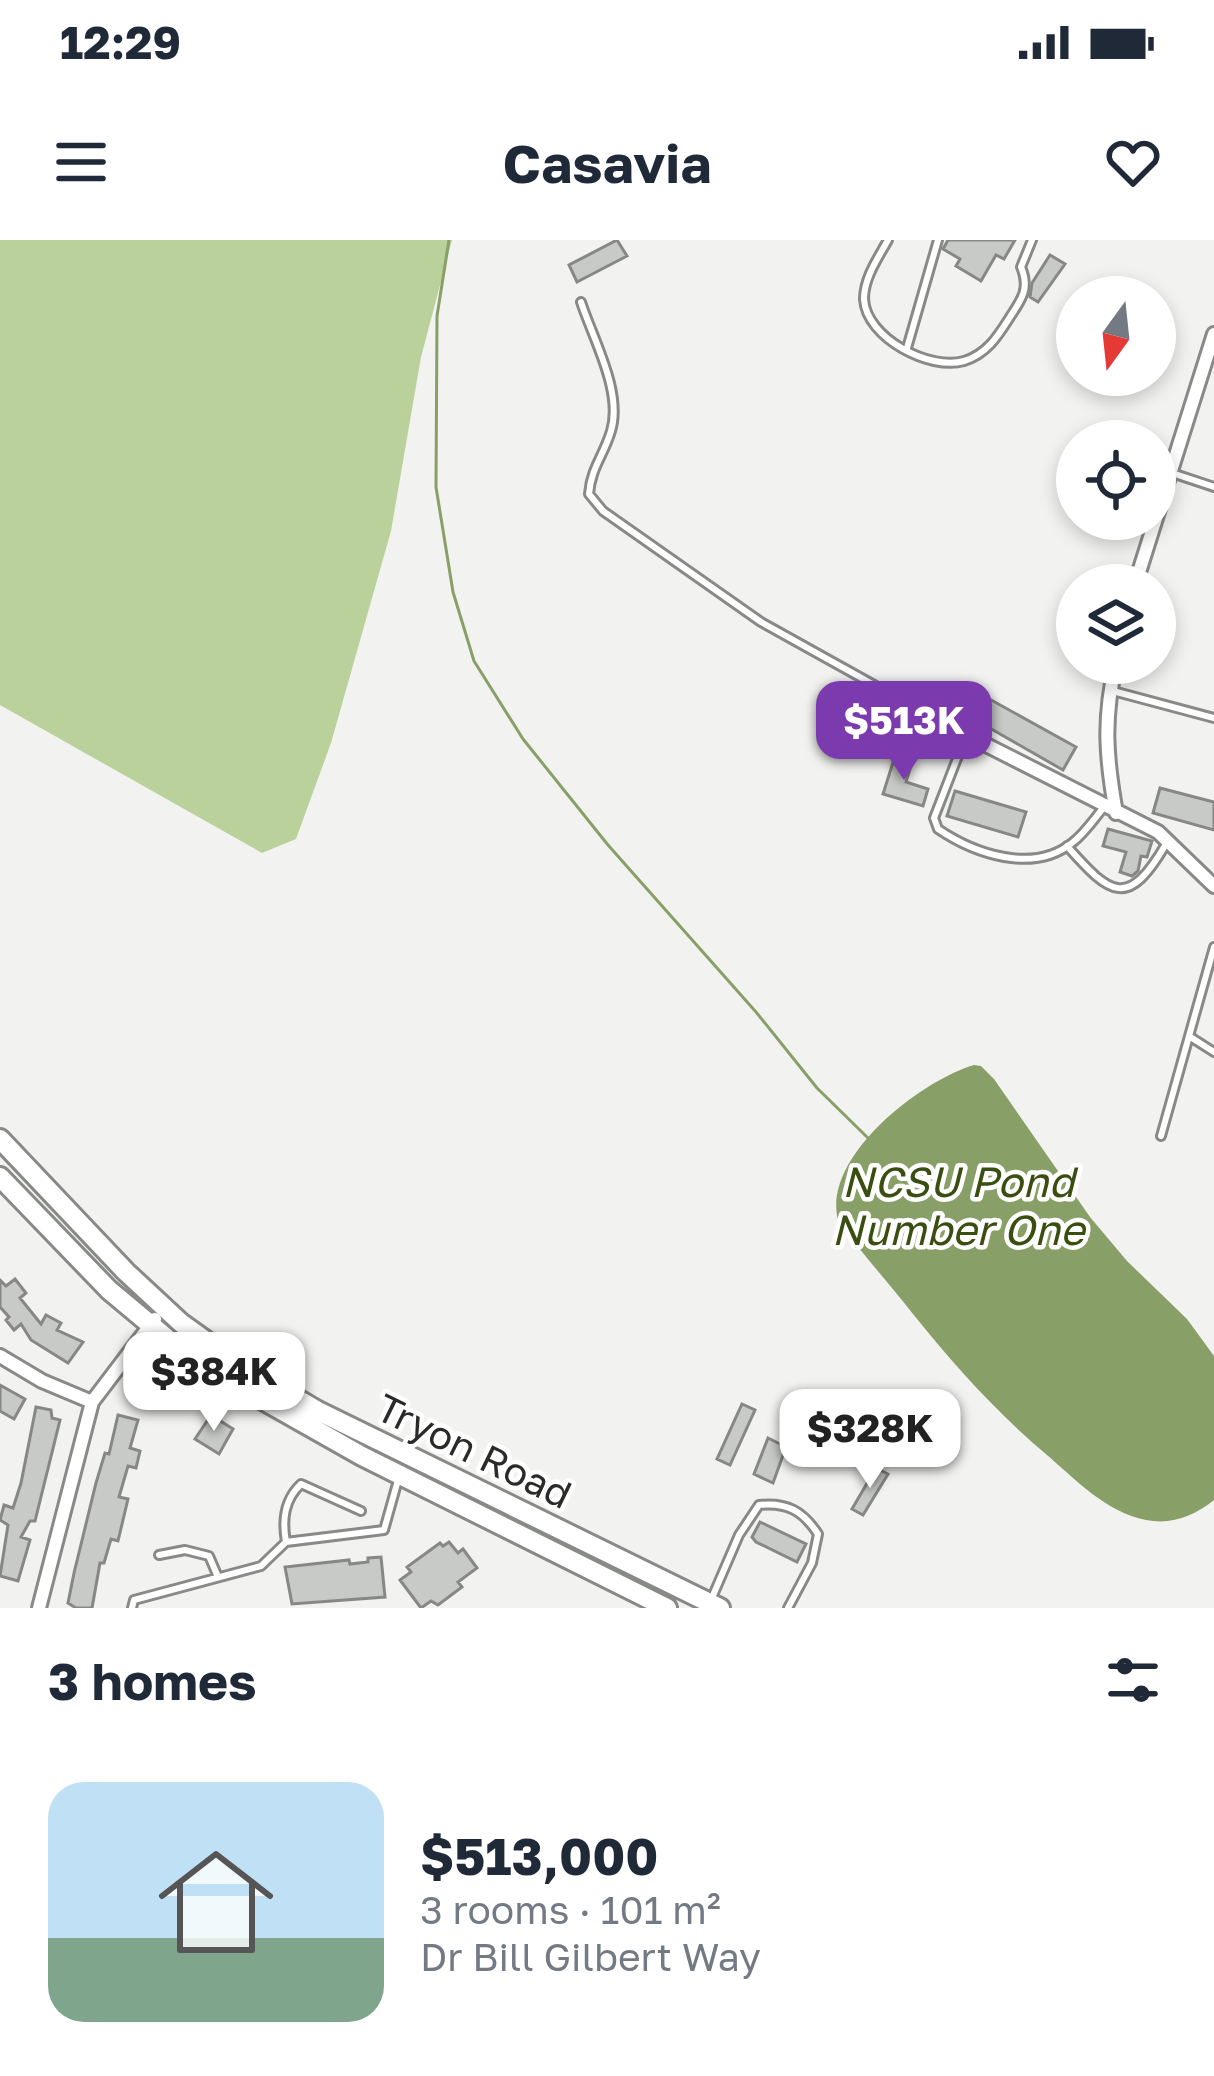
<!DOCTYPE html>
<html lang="en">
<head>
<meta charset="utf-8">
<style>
  :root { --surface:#fff; --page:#f2f2f3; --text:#1f2937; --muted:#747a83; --accent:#7b3aae }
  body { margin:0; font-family:"Golos Text",sans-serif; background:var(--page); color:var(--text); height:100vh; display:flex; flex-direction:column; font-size:45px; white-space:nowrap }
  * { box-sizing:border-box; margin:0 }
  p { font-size:39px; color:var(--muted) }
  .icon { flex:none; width:66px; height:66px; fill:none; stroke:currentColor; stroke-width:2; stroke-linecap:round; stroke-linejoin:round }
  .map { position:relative; height:1368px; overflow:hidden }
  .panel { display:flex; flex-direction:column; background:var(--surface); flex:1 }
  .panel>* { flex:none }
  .needle { width:78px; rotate:195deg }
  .controls { position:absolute; left:1056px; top:36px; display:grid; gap:24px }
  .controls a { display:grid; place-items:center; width:120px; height:120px; border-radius:50%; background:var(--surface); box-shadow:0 6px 18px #0003; font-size:60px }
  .price { position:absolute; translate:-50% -102px; padding:0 27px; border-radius:24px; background:#fff; color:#222; font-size:39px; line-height:78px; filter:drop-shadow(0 3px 6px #0008) }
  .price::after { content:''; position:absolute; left:50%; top:72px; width:36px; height:27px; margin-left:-18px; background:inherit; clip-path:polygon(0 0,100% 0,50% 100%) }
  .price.on { background:var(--accent); color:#fff }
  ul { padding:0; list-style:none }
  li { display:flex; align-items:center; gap:36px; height:300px; padding:0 48px }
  li span { display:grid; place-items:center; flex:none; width:336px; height:240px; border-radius:36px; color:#555 }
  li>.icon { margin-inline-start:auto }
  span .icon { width:144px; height:144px; fill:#fffc; stroke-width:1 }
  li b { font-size:51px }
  h2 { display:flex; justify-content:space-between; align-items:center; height:144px; padding:0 48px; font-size:51px }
  .status { display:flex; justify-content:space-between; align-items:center; height:84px; padding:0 60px; background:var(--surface); direction:ltr }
  .status svg { height:33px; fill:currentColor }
  header { display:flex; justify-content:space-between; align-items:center; height:156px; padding:0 48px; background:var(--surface); font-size:54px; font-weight:700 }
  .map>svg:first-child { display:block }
</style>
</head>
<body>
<div class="status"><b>12:29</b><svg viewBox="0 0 49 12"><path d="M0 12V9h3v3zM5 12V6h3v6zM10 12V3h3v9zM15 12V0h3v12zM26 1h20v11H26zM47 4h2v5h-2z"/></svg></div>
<header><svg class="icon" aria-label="menu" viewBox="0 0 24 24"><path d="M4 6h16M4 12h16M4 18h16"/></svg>Casavia<svg class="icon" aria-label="heart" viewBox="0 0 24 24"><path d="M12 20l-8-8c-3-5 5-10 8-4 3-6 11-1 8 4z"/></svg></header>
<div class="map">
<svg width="1214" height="1368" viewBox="0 0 1214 1368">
  <rect width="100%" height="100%" fill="#f2f3f0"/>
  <path fill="#bbd19c" d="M0,0H452L421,117L391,291L331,503L296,599L262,613L0,465Z"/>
  <path fill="#899f68" d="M974,825L981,826L994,839L1090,977L1127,1021L1187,1079L1214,1116V1260C1194,1276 1172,1285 1146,1280C1106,1272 1076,1240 1047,1215C996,1172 955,1126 913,1074C888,1042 861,1013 838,980C822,917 920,841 974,825Z"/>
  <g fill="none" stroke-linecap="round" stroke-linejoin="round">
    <path stroke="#899f68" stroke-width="3" d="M449,0L437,76L436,247L453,352L474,421L523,499L608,605L756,772L817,848L868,898"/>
  </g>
  <path fill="#c8cac7" stroke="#878885" stroke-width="3" d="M617,0L627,16L577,42L569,25Z
    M948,0H1015L1004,19L996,15L981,41L956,26L960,19L943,9Z
    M1050,15L1065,24L1038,62L1030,57L1032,43Z
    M984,456L1076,507L1063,530L972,478Z
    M896,513L913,519L906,542L928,549L923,566L883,554Z
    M1160,548L1214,562V590L1153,573Z
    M955,551L1026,572L1018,597L947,576Z
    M1108,589L1152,601L1147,617L1141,616L1138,631L1132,636L1120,632L1126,612L1103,606Z
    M15,1039L26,1053L20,1058L41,1084L46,1075L61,1083L57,1090L83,1102L68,1123L31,1100L21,1084L14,1090L6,1080L9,1077L0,1067V1040L6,1046Z
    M0,1145L25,1159L14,1179L0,1171Z
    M742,1164L755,1170L730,1225L717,1219Z
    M36,1167L51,1170L52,1178L60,1180L35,1281H30L21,1297L30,1300L18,1341L0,1336L8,1285L0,1280L4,1265L13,1268L21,1243Z
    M118,1175L138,1180L130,1208L140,1211L136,1228L128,1226L119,1257L128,1259L118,1301L111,1299L104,1323H100L92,1368H76L68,1363L74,1333L96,1243L105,1213L109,1214Z
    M211,1175L233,1189L219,1214L195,1199Z
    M768,1198L786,1207L773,1243L754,1234Z
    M876,1228L888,1234L863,1275L852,1269Z
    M760,1282L806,1304L797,1322L756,1302L752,1297Z
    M449,1302L458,1313L463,1309L477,1328L458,1342L462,1347L438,1365L431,1361L421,1368L400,1340L411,1332L407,1327L440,1303L443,1306Z
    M381,1317L385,1357L292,1364L285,1327L349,1320L350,1324L368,1322V1318Z"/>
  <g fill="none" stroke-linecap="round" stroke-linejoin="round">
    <defs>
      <path id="service" d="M888,0C878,18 864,38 864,59C866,98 930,131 964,121C987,114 998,96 1010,77C1022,59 1030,48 1021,27L1032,0
        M581,62C593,99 623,152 611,191C604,215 591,228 589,254L603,271L761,382L930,476
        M907,108L938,0
        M1172,233L1214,247
        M1113,451L1214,478
        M965,498L934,578L938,589C975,614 1033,634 1072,603C1085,593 1094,579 1104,567
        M1067,606C1111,656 1128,669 1166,604
        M1192,798L1214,812
        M1161,896L1214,707
        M286,1302C282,1280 284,1260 301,1244L361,1271
        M159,1315L185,1310L209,1316L218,1337
        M711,1360L739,1295L759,1265C787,1262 803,1271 818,1294L812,1323L788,1368
        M132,1368L134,1360L261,1326L286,1302L384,1290L398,1240"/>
      <path id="minor" d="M1135,345L1214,94
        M1116,423C1103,479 1106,517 1116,573
        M933,478L1158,592L1214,646
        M0,1116L42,1141L92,1162
        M39,1368L92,1162L155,1079"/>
      <path id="primary" d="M0,899L126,1032L181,1083L241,1126L318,1171L720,1368
        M0,937L109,1050L194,1121L362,1216L667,1368"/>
    </defs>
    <use href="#service" stroke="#888a87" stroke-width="12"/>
    <use href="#minor" stroke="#888a87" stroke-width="18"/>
    <use href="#primary" stroke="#888a87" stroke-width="24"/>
    <use href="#service" stroke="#fff" stroke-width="6"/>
    <use href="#minor" stroke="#fff" stroke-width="12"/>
    <use href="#primary" stroke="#fff" stroke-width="18"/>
  </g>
  <g text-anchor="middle" stroke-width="9" stroke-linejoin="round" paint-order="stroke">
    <g font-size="39" fill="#2a2b29" stroke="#fff">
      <text transform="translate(474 1211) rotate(26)" y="14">Tryon Road</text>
    </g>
    <g font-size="42" font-style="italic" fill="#394e10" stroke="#fff">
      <text x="958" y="957">NCSU Pond<tspan x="958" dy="48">Number One</tspan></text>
    </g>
  </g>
</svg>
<div class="controls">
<a><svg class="needle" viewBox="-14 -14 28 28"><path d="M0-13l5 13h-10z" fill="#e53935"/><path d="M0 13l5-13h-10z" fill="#747a83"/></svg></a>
<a><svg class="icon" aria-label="locate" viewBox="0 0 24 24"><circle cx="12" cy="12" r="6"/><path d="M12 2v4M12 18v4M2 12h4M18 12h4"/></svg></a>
<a><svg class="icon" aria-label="layers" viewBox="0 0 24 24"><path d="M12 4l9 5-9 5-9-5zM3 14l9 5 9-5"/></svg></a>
</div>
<b class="price on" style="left:904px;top:543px">$513K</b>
<b class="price" style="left:214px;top:1194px">$384K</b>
<b class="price" style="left:870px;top:1251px">$328K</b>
</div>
<section class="panel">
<h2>3 homes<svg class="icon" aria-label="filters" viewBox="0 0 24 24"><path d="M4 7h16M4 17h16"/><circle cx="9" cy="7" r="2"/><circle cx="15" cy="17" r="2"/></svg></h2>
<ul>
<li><span style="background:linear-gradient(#bfe0f5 65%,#7fa58c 0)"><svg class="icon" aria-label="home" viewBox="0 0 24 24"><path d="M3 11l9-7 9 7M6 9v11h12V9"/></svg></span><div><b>$513,000</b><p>3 rooms · 101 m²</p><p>Dr Bill Gilbert Way</p></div></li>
</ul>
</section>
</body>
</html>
